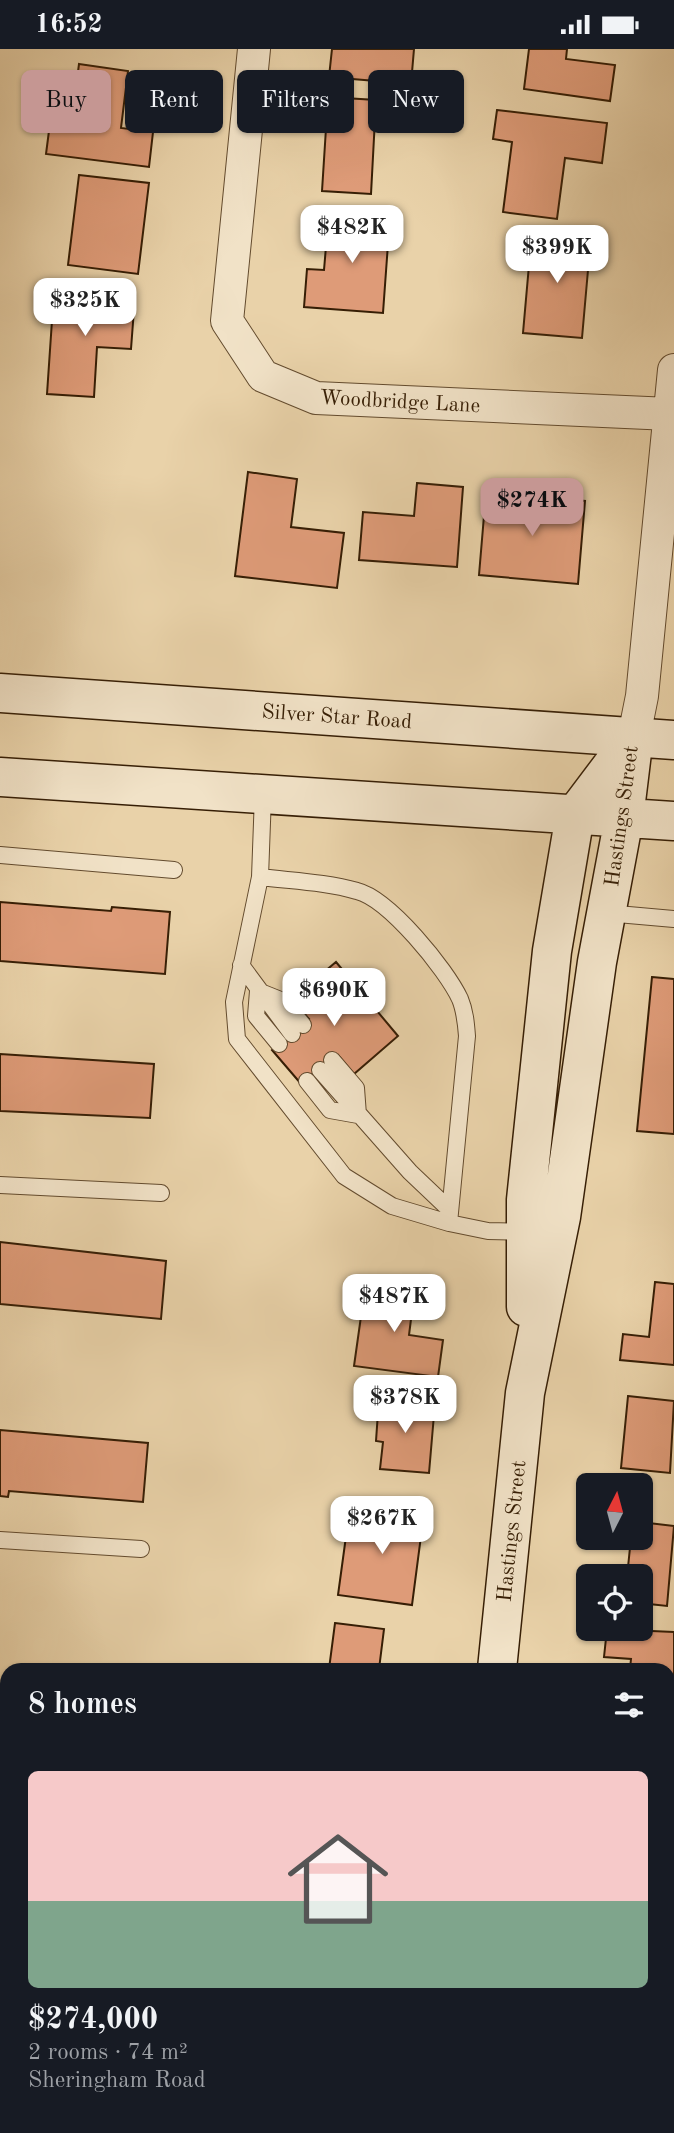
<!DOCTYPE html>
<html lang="en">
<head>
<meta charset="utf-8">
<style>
  :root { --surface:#171b24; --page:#242831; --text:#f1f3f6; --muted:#9ea1a6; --accent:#c59692 }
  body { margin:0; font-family:"Old Standard TT",serif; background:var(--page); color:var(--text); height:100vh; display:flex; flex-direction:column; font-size:26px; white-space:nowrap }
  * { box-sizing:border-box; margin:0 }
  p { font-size:23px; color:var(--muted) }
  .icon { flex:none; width:38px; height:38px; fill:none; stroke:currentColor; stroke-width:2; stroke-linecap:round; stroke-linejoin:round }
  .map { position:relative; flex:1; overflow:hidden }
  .sheet { position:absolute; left:0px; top:1614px; width:676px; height:471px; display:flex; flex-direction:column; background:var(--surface); border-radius:21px 21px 0 0; box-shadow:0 2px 5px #0004 }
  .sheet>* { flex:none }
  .guide { position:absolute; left:21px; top:21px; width:634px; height:63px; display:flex; gap:14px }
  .needle { width:46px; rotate:6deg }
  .controls { position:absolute; left:576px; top:1424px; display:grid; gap:14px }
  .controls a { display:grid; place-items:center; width:77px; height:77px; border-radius:10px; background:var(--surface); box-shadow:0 2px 5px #0004; font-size:35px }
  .price { position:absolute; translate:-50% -60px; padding:0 16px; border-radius:14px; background:#fff; color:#222; font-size:23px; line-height:46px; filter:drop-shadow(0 2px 4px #0008) }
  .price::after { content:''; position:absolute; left:50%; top:42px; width:21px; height:16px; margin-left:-10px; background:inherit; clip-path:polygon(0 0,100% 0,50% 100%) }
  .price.current { background:var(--accent); color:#111 }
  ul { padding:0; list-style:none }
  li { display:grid; align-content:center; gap:14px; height:371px; padding:0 28px }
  li span { display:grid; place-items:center; height:217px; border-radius:10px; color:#555 }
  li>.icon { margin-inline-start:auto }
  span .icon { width:126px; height:126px; fill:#fffc; stroke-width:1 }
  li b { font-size:30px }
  h2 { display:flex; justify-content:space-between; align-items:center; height:84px; padding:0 28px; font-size:30px }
  .pill { padding:0 24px; border-radius:10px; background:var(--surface); box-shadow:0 2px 5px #0004; font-size:24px; line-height:63px }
  .pill.current { background:var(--accent); color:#111 }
  .status { display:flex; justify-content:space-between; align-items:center; height:49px; padding:0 35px; background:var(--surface); direction:ltr }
  .status svg { height:19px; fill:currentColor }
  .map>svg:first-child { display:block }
</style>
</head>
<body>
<div class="status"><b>16:52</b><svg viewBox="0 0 49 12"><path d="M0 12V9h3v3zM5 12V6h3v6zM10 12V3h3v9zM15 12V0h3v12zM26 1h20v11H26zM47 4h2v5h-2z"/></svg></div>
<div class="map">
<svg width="674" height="2084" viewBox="0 0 674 2084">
  <rect width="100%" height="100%" fill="#e9d2a9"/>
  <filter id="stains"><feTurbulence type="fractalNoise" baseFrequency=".00286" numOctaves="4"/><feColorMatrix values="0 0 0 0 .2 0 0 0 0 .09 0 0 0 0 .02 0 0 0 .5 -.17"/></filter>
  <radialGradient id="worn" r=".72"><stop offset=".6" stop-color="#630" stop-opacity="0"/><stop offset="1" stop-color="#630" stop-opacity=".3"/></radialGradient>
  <path fill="#de9b78" stroke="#361e05" stroke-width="2" d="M332,0H414L411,35L329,28Z
    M529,0H567L566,10L615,16L610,52L524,40Z
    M79,15L128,22L121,79L153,83L149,118L46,105L53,51L74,54Z
    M328,48L376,51L371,145L322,142Z
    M497,61L607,74L602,114L565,109L557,170L503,163L512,93L493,90Z
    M79,126L149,134L138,225L68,216Z
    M329,162L390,167L383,264L304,258L307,220L324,221Z
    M532,182L591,187L582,289L523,284Z
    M54,242L135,247L131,300L97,298L94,348L47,345Z
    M248,423L297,430L291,478L344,484L337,539L235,527Z
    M417,434L463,438L457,518L359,511L363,463L414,467Z
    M486,443L585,452L578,535L479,526Z
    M0,853L111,862L112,858L170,863L165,925L0,912Z
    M336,913L398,987L354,1025L338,1006L302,1036L272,1001L309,970L292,950Z
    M652,928L674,930V1085L637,1082Z
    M0,1005L154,1015L150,1069L0,1062Z
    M0,1193L166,1212L161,1270L0,1255Z
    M366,1232L415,1239L409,1286L443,1291L438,1328L354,1317Z
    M655,1233L674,1235V1316L620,1311L623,1285L649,1288Z
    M628,1347L674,1352L670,1424L621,1419Z
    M379,1349L435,1354L429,1424L380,1420L383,1393L376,1392Z
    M0,1381L148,1394L143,1453L9,1442L8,1448L0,1447Z
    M361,1456L424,1464L412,1556L338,1546L347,1480L358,1482Z
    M640,1473L674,1477L667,1557L640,1554V1528H627L631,1489H640Z
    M335,1574L384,1580L379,1620H329Z
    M607,1580L674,1583V1666H668V1620H630L631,1610L604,1608Z
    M668,1691H674L670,1762H668Z
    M291,2077H358L357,2084H290Z
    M552,2077H629V2084H551Z"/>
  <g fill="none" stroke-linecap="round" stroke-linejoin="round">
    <defs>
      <path id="lane" d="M263,746L260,828C292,832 326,833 357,842C389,850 446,920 460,950C465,962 466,974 467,987L449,1174L488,1182L526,1183
        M0,806L174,821
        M260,828L234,953L237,990L344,1127L392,1157L449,1174
        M606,864L674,870
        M241,916L292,985
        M279,995L256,967L258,942L283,952L303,976
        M320,1021L410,1123L450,1161
        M307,1032L330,1061L358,1066L356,1039L332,1011
        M0,1136L161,1144
        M0,1491L141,1500"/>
      <path id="street" d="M254,0L227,272L263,327L316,349L670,365
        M634,687L642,647L674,321"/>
      <path id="secondary" d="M0,644L674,691
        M0,728L674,772
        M526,1258V1151L552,902L575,766L633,689
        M497,1620L525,1344L561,1168L597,913L624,769L634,687
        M450,2084L451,2077"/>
    </defs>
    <use href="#lane" stroke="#634b2e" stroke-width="18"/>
    <use href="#street" stroke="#634b2e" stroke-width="34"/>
    <use href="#secondary" stroke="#361e05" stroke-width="41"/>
    <use href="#lane" stroke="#f1e2c7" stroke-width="16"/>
    <use href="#street" stroke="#f1e2c7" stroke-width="32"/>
    <use href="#secondary" stroke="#f1e2c7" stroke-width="38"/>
  </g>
  <g text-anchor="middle" stroke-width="6" stroke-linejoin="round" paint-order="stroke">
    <g font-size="21" fill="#361e05" stroke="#f1e2c7">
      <text transform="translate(400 352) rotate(3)" y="7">Woodbridge Lane</text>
      <text transform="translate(337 667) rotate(4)" y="7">Silver Star Road</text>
      <text transform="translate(621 767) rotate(-82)" y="7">Hastings Street</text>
      <text transform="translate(511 1482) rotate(-84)" y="7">Hastings Street</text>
    </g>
  </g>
  <rect width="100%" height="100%" filter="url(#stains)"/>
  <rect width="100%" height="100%" fill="url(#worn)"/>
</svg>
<div class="controls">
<a><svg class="needle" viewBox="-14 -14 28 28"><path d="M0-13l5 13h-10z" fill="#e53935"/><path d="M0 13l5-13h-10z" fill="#9ea1a6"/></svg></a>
<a><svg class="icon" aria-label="locate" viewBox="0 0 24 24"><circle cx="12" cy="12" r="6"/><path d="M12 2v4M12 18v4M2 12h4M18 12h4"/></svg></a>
</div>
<b class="price" style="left:352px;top:216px">$482K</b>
<b class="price" style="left:557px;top:236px">$399K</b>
<b class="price" style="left:85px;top:289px">$325K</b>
<b class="price current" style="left:532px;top:489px">$274K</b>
<b class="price" style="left:334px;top:979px">$690K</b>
<b class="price" style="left:394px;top:1285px">$487K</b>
<b class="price" style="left:405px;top:1386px">$378K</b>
<b class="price" style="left:382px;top:1507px">$267K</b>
<div class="guide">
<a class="pill current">Buy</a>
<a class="pill">Rent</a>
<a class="pill">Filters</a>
<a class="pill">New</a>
</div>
<section class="sheet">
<h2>8 homes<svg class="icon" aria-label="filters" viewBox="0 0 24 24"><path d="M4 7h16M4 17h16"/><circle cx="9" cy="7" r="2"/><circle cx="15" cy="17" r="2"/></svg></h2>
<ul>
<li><span style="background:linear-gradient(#f6c9c9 60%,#7fa58c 0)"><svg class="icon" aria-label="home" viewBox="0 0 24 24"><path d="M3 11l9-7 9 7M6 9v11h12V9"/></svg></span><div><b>$274,000</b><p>2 rooms · 74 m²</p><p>Sheringham Road</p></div></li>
</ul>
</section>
</div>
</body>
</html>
